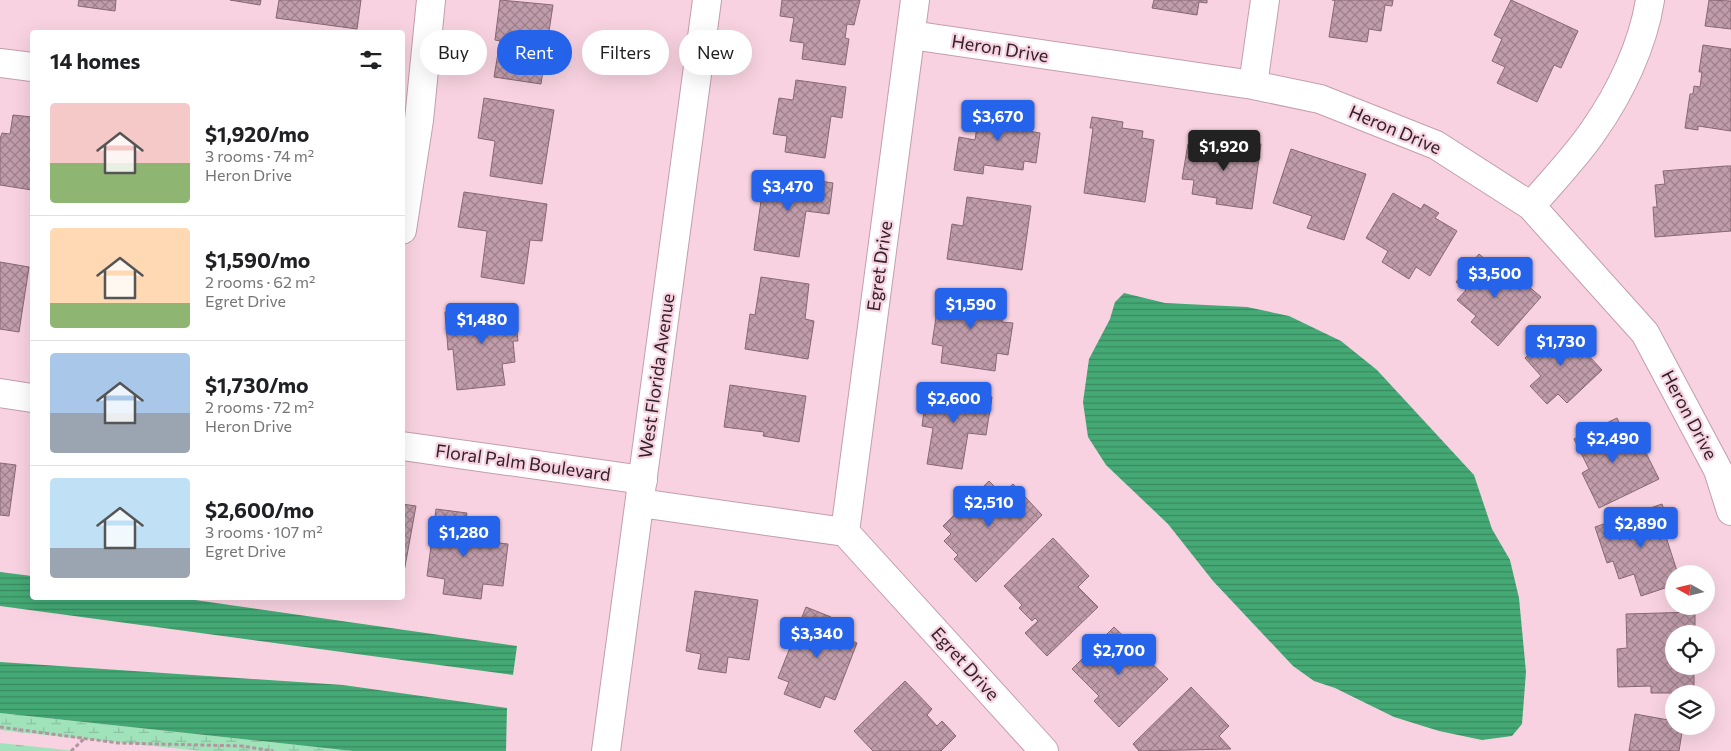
<!DOCTYPE html>
<html lang="en">
<head>
<meta charset="utf-8">
<style>
  :root { --surface:#fff; --page:#f2f2f2; --text:#202124; --muted:#757577; --line:#e0e0e0; --accent:#2563eb }
  body { margin:0; font-family:Commissioner,sans-serif; background:var(--page); color:var(--text); height:100vh; display:flex; flex-direction:column; font-size:19px; white-space:nowrap }
  * { box-sizing:border-box; margin:0 }
  p { font-size:16px; color:var(--muted) }
  .icon { flex:none; width:28px; height:28px; fill:none; stroke:currentColor; stroke-width:2; stroke-linecap:round; stroke-linejoin:round }
  .map { position:relative; flex:1; overflow:hidden }
  .drawer { position:absolute; left:30px; top:30px; width:375px; height:570px; display:flex; flex-direction:column; background:var(--surface); border-radius:5px; box-shadow:0 5px 20px #0002 }
  .drawer>* { flex:none }
  .top-card { position:absolute; left:420px; top:30px; width:475px; height:45px; display:flex; gap:10px }
  .needle { width:32px; rotate:278deg }
  .fabs { position:absolute; left:1665px; top:565px; display:grid; gap:10px }
  .fabs a { display:grid; place-items:center; width:50px; height:50px; border-radius:50%; background:var(--surface); box-shadow:0 5px 20px #0002; font-size:25px }
  .price { position:absolute; translate:-50% -42px; padding:0 11px; border-radius:5px; background:var(--accent); color:#fff; font-size:16px; line-height:32px; filter:drop-shadow(0 1px 2px #0008) }
  .price::after { content:''; position:absolute; left:50%; top:30px; width:15px; height:11px; margin-left:-8px; background:inherit; clip-path:polygon(0 0,100% 0,50% 100%) }
  .price.current { background:#222; color:#fff }
  ul { padding:0; list-style:none }
  li { display:flex; align-items:center; gap:15px; height:125px; padding:0 20px }
  li+li { border-top:1px solid var(--line) }
  li span { display:grid; place-items:center; flex:none; width:140px; height:100px; border-radius:5px; color:#555 }
  li>.icon { margin-inline-start:auto }
  span .icon { width:60px; height:60px; fill:#fffc; stroke-width:1 }
  li b { font-size:21px }
  h2 { display:flex; justify-content:space-between; align-items:center; height:60px; padding:0 20px; font-size:21px }
  .chip { padding:0 18px; border-radius:22px; background:var(--surface); box-shadow:0 5px 20px #0002; font-size:18px; line-height:45px }
  .chip.current { background:var(--accent); color:#fff }
  .map>svg:first-child { display:block }
</style>
</head>
<body>
<div class="map">
<svg width="1731" height="751" viewBox="0 0 1731 751">
  <defs>
    <pattern id="forest-firs" width="22" height="20" patternUnits="userSpaceOnUse" patternTransform="scale(1.25)"><rect width="22" height="20" fill="#a0e3bb"/><path d="M5 1l3.5 6h-7zM16 11l3.5 6h-7z" fill="#8ac2a1"/></pattern>
    <pattern id="wetland-marsh" width="20" height="14" patternUnits="userSpaceOnUse" patternTransform="scale(1.25)"><rect width="20" height="14" fill="#a0e3bb"/><path d="M1 5h8M5 5V1M11 12h8M15 12V8" fill="none" stroke="#8ac2a1"/></pattern>
    <pattern id="water-rules" width="6" height="5" patternUnits="userSpaceOnUse" patternTransform="scale(1.25)"><rect width="6" height="5" fill="#44a975"/><path d="M0 2.5h6" fill="none" stroke="#398960"/></pattern>
    <pattern id="building-cross-hatch" width="8" height="8" patternUnits="userSpaceOnUse" patternTransform="scale(1.25)"><rect width="8" height="8" fill="#c19dab"/><path d="M0 0l8 8M0 8l8-8" fill="none" stroke="#9d808b"/></pattern>
  </defs>
  <rect width="100%" height="100%" fill="#f8d2e0"/>
  <path fill="url(#forest-firs)" d="M0,743L76,751H0Z"/>
  <path fill="url(#wetland-marsh)" d="M0,713L353,751H202L26,733L0,730Z"/>
  <path fill="url(#water-rules)" d="M1124,293L1165,303L1247,307L1289,316L1341,341L1377,370L1474,475L1492,529L1510,560L1519,598L1526,672L1522,724L1512,736L1482,740L1439,731L1394,717L1335,688L1314,681L1293,666L1213,581L1168,524L1106,465L1088,437L1083,402L1089,359L1110,319L1115,302Z
    M0,572L32,576V598H181L517,646L513,675L0,606Z
    M0,662L343,685L507,708L506,751H353L0,713Z"/>
  <path fill="url(#building-cross-hatch)" stroke="#886774" d="M79,0H116L115,11L78,6Z
    M230,0H261L260,5Z
    M279,0H361L357,29L276,18Z
    M500,0L553,5L541,84L494,77L500,41L495,40Z
    M782,0H860L854,25L847,24L845,38L849,39L845,65L802,59L804,43L790,41L794,18L780,16Z
    M1154,0H1207V3L1199,2L1197,15L1152,8Z
    M1332,0H1393L1392,6L1385,5L1381,31L1369,29L1367,42L1329,37L1335,0Z
    M1511,0L1578,31L1561,68L1554,65L1537,102L1497,83L1505,67L1492,61L1502,39L1494,35Z
    M1709,0L1731,1V29L1705,26Z
    M1703,45L1731,49V131L1698,126V130L1685,128L1690,94H1693L1694,86L1700,87L1702,72H1699Z
    M796,80L846,87L842,118L831,116L825,158L785,152L787,136L773,134L779,98L793,100Z
    M484,98L554,110L542,184L490,176L495,141L478,138Z
    M980,106L1031,114L1028,131L1040,133L1036,163L1024,161L1023,170L984,165L983,174L954,170L959,137L975,140Z
    M13,115L32,117V190L0,185V139L2,133L10,134Z
    M1092,117L1123,122L1122,128L1143,131L1142,138L1154,140L1145,202L1084,193L1093,128H1090Z
    M1226,138L1261,144L1252,209L1216,204L1217,198L1192,194L1194,180L1182,179L1188,144L1224,149Z
    M1291,149L1366,174L1344,240L1307,228L1312,216L1273,203Z
    M1726,166H1731V231L1655,237L1653,207H1657L1655,185L1665,184L1663,171Z
    M765,173L833,183L829,214L806,211L799,257L754,250Z
    M464,192L547,204L542,241L530,240L524,284L481,277L487,231L458,227Z
    M1393,193L1421,209L1424,204L1439,213L1435,218L1457,231L1430,276L1416,267L1409,279L1382,262L1388,251L1366,238Z
    M967,197L1031,206L1022,270L947,259L952,224L963,226Z
    M1479,254L1508,279L1513,273L1541,297L1498,346L1471,322L1476,316L1457,300L1466,290L1456,282Z
    M0,262L29,267L19,332L0,329Z
    M761,277L809,284L805,319L814,321L808,359L745,349L750,314L755,315Z
    M940,290L1005,299L1002,322L1013,323L1008,355L997,353L995,371L941,363L943,346L932,344Z
    M514,305L518,341H513L515,362L502,364L505,385L457,390L453,349L448,350L445,312Z
    M1560,325L1602,370L1567,403L1558,394L1547,404L1530,386L1541,376L1525,358Z
    M730,385L806,396L799,442L763,436L764,432L724,427Z
    M927,388L992,397L986,435L968,433L962,469L927,464L933,428L922,426Z
    M1617,418L1633,453L1643,447L1659,479L1599,508L1582,473L1589,469L1574,439Z
    M0,463L16,465L9,516L0,515Z
    M989,481L1002,494L1013,484L1042,515L976,582L954,559L958,555L944,541L951,534L943,526Z
    M402,504L416,506L404,572L402,571Z
    M1662,504L1673,534L1666,537L1678,574H1674V585L1641,596L1634,574L1619,579L1613,561L1607,563L1595,527Z
    M436,509L467,513L463,539L508,544L503,586L483,584L481,599L443,594L445,579L427,576Z
    M1053,538L1089,576L1078,587L1098,607L1047,656L1025,633L1038,621L1035,618L1032,621L1019,608L1022,605L1004,586Z
    M695,591L758,600L749,660L728,657L726,673L698,669L701,654L686,651Z
    M806,607L831,617L829,622L853,632L850,640L857,643L835,700L825,696L820,708L784,694L789,682L778,678Z
    M1695,612V634H1674V666H1694V693H1651V686L1618,687L1617,649L1627,648L1626,614Z
    M1114,627L1168,679L1119,727L1094,701L1099,696L1072,669Z
    M905,681L932,709L927,715L937,726L942,721L956,736L941,751H873L854,731Z
    M1191,687L1229,726L1219,736L1231,749L1139,751L1133,744Z
    M1635,714L1674,721V726H1683L1679,751H1629Z"/>
  <g fill="none" stroke-linecap="round" stroke-linejoin="round">
    <defs>
      <path id="minor" d="M915,0L845,532L1044,751
        M911,35L1253,85L1320,99L1436,145L1531,206L1645,333L1718,470L1731,511
        M0,63L32,67
        M1253,85L1265,0
        M1531,206C1552,181 1576,157 1594,130C1620,93 1643,45 1650,0
        M402,230L419,120L431,0
        M0,393L32,398
        M402,446L643,480
        M640,503L845,532"/>
      <path id="tertiary" d="M606,751L707,0"/>
    </defs>
    <use href="#minor" stroke="#c39eac" stroke-width="30"/>
    <use href="#tertiary" stroke="#c39eac" stroke-width="30"/>
    <path stroke="#b395a0" stroke-width="3" stroke-dasharray="4 2.5" stroke-linecap="butt" d="M0,727L118,743L242,746L273,751
      M71,751L85,738"/>
    <use href="#minor" stroke="#fff" stroke-width="28"/>
    <use href="#tertiary" stroke="#fff" stroke-width="28"/>
  </g>
  <g text-anchor="middle" stroke-width="4.5" stroke-linejoin="round" paint-order="stroke">
    <g font-size="18" fill="#302228" stroke="#f8d2e0">
      <text transform="translate(1000 49) rotate(9)" y="6">Heron Drive</text>
      <text transform="translate(1395 130) rotate(23)" y="6">Heron Drive</text>
      <text transform="translate(880 266) rotate(-82)" y="6">Egret Drive</text>
      <text transform="translate(657 376) rotate(-82)" y="6">West Florida Avenue</text>
      <text transform="translate(1689 415) rotate(62)" y="6">Heron Drive</text>
      <text transform="translate(523 463) rotate(8)" y="6">Floral Palm Boulevard</text>
      <text transform="translate(965 664) rotate(48)" y="6">Egret Drive</text>
    </g>
  </g>
</svg>
<div class="fabs">
<a><svg class="needle" viewBox="-14 -14 28 28"><path d="M0-13l5 13h-10z" fill="#e53935"/><path d="M0 13l5-13h-10z" fill="#757577"/></svg></a>
<a><svg class="icon" aria-label="locate" viewBox="0 0 24 24"><circle cx="12" cy="12" r="6"/><path d="M12 2v4M12 18v4M2 12h4M18 12h4"/></svg></a>
<a><svg class="icon" aria-label="layers" viewBox="0 0 24 24"><path d="M12 4l9 5-9 5-9-5zM3 14l9 5 9-5"/></svg></a>
</div>
<b class="price" style="left:998px;top:142px">$3,670</b>
<b class="price current" style="left:1224px;top:172px">$1,920</b>
<b class="price" style="left:788px;top:212px">$3,470</b>
<b class="price" style="left:1495px;top:299px">$3,500</b>
<b class="price" style="left:971px;top:330px">$1,590</b>
<b class="price" style="left:482px;top:345px">$1,480</b>
<b class="price" style="left:1561px;top:367px">$1,730</b>
<b class="price" style="left:954px;top:424px">$2,600</b>
<b class="price" style="left:1613px;top:464px">$2,490</b>
<b class="price" style="left:989px;top:528px">$2,510</b>
<b class="price" style="left:1641px;top:549px">$2,890</b>
<b class="price" style="left:464px;top:558px">$1,280</b>
<b class="price" style="left:817px;top:659px">$3,340</b>
<b class="price" style="left:1119px;top:676px">$2,700</b>
<div class="top-card">
<a class="chip">Buy</a>
<a class="chip current">Rent</a>
<a class="chip">Filters</a>
<a class="chip">New</a>
</div>
<section class="drawer">
<h2>14 homes<svg class="icon" aria-label="filters" viewBox="0 0 24 24"><path d="M4 7h16M4 17h16"/><circle cx="9" cy="7" r="2"/><circle cx="15" cy="17" r="2"/></svg></h2>
<ul>
<li><span style="background:linear-gradient(#f6c9c9 60%,#8fb573 0)"><svg class="icon" aria-label="home" viewBox="0 0 24 24"><path d="M3 11l9-7 9 7M6 9v11h12V9"/></svg></span><div><b>$1,920/mo</b><p>3 rooms · 74 m²</p><p>Heron Drive</p></div></li>
<li><span style="background:linear-gradient(#ffd9b3 75%,#8fb573 0)"><svg class="icon" aria-label="home" viewBox="0 0 24 24"><path d="M3 11l9-7 9 7M6 9v11h12V9"/></svg></span><div><b>$1,590/mo</b><p>2 rooms · 62 m²</p><p>Egret Drive</p></div></li>
<li><span style="background:linear-gradient(#a9c7e8 60%,#9aa5b1 0)"><svg class="icon" aria-label="home" viewBox="0 0 24 24"><path d="M3 11l9-7 9 7M6 9v11h12V9"/></svg></span><div><b>$1,730/mo</b><p>2 rooms · 72 m²</p><p>Heron Drive</p></div></li>
<li><span style="background:linear-gradient(#bfe0f5 70%,#9aa5b1 0)"><svg class="icon" aria-label="home" viewBox="0 0 24 24"><path d="M3 11l9-7 9 7M6 9v11h12V9"/></svg></span><div><b>$2,600/mo</b><p>3 rooms · 107 m²</p><p>Egret Drive</p></div></li>
</ul>
</section>
</div>
</body>
</html>
